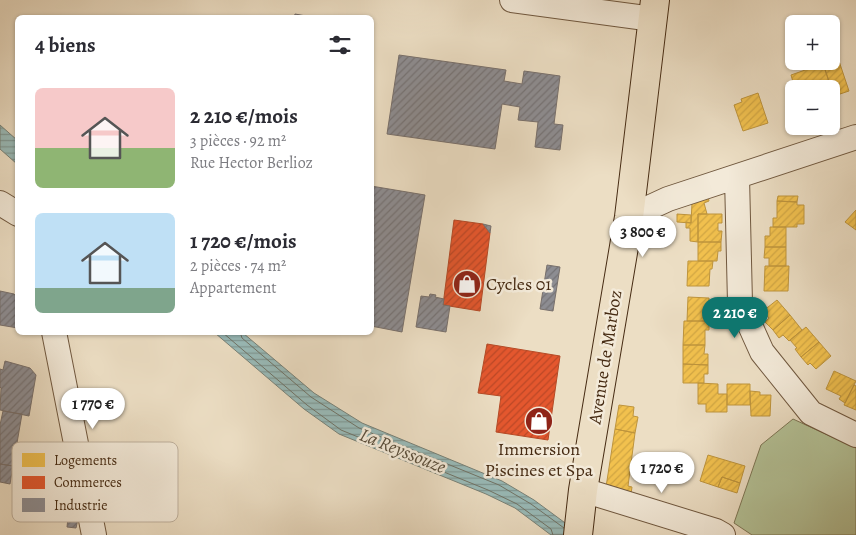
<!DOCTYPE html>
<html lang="fr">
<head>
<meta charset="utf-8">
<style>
  :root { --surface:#fff; --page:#f2f2f3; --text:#2b2b33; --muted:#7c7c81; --accent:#0f766e }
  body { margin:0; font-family:Alegreya,serif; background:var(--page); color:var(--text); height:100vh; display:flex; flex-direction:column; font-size:19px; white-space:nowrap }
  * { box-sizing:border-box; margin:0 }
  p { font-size:16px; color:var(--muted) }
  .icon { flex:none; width:28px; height:28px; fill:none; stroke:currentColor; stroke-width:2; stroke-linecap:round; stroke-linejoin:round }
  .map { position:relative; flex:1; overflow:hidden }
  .details { position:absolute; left:15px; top:15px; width:359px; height:320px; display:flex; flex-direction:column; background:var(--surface); border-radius:8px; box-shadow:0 1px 4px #0004 }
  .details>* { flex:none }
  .controls { position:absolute; left:785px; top:15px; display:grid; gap:10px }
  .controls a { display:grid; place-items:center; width:55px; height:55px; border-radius:8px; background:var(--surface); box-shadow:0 1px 4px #0004; font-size:25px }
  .price { position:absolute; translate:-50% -42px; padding:0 11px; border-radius:18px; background:#fff; color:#222; font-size:16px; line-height:32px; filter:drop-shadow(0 1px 2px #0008) }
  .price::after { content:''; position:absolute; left:50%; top:30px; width:15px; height:11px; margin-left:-8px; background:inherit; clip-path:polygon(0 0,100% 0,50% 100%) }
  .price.active { background:var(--accent); color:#fff }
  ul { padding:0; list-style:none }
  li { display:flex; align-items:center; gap:15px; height:125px; padding:0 20px }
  li span { display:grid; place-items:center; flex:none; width:140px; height:100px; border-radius:8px; color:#555 }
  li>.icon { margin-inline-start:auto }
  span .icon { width:60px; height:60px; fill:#fffc; stroke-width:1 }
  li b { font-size:21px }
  h2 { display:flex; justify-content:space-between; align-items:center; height:60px; padding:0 20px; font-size:21px }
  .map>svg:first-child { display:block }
</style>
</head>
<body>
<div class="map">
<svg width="856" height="535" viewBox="0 0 856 535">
  <defs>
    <pattern id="water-rules" width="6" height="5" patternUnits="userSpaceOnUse" patternTransform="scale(1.25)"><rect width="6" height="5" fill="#99bbb9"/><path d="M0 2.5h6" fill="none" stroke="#7f9895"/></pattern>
    <pattern id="homes-hatch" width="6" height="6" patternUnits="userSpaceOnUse" patternTransform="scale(1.25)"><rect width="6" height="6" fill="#f2c14e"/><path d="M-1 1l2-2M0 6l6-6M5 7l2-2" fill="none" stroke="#d1a643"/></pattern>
    <pattern id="shops-hatch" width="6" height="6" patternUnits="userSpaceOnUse" patternTransform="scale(1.25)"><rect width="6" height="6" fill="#e4572e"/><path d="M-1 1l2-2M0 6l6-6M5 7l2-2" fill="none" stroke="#bb4826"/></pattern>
    <pattern id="industry-hatch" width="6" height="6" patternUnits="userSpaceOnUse" patternTransform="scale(1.25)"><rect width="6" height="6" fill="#8d8d92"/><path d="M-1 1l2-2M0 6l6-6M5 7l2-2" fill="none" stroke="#757376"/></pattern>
  </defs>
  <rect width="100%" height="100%" fill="#ecdec4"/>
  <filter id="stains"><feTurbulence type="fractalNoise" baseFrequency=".004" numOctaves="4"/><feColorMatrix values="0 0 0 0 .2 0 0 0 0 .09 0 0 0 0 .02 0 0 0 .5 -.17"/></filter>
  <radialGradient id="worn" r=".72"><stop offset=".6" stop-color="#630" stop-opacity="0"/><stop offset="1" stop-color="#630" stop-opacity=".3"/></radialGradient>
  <path fill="#b4c297" stroke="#7d7655" d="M793,419L856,448V535H752L734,523L761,445Z"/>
  <path fill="url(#water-rules)" stroke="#788177" d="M0,125L17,140V164L0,149Z
    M215,333H243L314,393L362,423L502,481L534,500L572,528L571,535H551L515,508L486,494L339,434L304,409Z"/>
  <path fill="url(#homes-hatch)" stroke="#be943c" d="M838,58L849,91L834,96L823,63Z
    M806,61H822L835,100L831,101V89H795L791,75L808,69Z
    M758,93L768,123L743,131L734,105L742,102L741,99Z
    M778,196H798L797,202L777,201Z
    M708,197L709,201L704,203L707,214H698V242L690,241V228H686V222L691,223L692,203Z
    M777,201L797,202V205H804V224H797V227H773V218H777Z
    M856,210V230L845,222Z
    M677,214L691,215V223L677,222Z
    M698,214H722V223H718V231H722L721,242H698Z
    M770,227H786V247H765V236H770Z
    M698,242H721V251H718L717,261H698Z
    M765,247H786V266H769V258H764Z
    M688,261H713L712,269H710L709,286H687Z
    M765,266H789L788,291H764Z
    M688,297L709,298V321H687Z
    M777,300L790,315L773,330L765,322L769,318L763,311Z
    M790,315L802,330L789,341L783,335L779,338L773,330Z
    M684,321H709V330H705V345H683Z
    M806,327L819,342L801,357L795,349L797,348L790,340Z
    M819,342L831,356L816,369L810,363L808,365L801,357Z
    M683,345H705L704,354H708V365L683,364Z
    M683,364L708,365V374H704V383H683Z
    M834,371L856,381L845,403L839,399L841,396L826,389Z
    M698,383L718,384V394H727V412H706V404H698Z
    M727,384H750V405H727Z
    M854,385L856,386V410L844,405Z
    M750,391L760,392V395H771L770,416H751Z
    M619,405L634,407L633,416L638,417L635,433L615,429Z
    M615,429L635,433L628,486L632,487L631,494L606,487Z
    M708,455L745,466L740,483L722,477L718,487L700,481Z
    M722,477L740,483L737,493L718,487Z"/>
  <path fill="url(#shops-hatch)" stroke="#b54a26" d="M454,220L483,224L490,233L480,311L443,305Z
    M487,344L560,356L548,440L496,432L501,396L478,393Z"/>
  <path fill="url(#industry-hatch)" stroke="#78706c" d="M295,14L317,18H294Z
    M399,55L506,70L504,81L522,84L524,71L560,76L554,124L563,125L560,150L535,147L538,122L518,120L520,107L502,104L495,149L387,134Z
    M371,186L425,195L402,332L371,326Z
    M483,224L491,226L490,233Z
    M547,265L560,267L553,311L540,309Z
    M0,291L14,294L18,299V328L0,325Z
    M430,294L436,295L435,297L444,299L443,305L450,306L446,332L416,327L421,296L429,297Z
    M5,361L30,368L36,375L29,416L0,410L1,388L0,387V369L3,370Z
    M3,411L22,414L13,466L0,464V425Z
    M0,464L13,466L10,484L0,482Z
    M68,518L78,519L76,528L67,527Z"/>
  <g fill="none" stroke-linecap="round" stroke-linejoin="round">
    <path stroke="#707366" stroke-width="1" d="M222,332L307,405L341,430L488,490L517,504L551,529L553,535
      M240,332L242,338L311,397L359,428L499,485L531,504L564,528"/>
    <defs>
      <path id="minor" d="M512,0L653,19
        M737,177L740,303L762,352L811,413L856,435
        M0,203L18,214
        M629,217L668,199L856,137
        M54,332L94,535
        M583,490L716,531L723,535"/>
      <path id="major" d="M578,535L583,490L629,217L655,0"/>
    </defs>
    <use href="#minor" stroke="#70583f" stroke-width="26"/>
    <use href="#major" stroke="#462b13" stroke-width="30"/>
    <use href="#minor" stroke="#f3ead9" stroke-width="24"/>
    <use href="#major" stroke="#ecdec4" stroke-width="28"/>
  </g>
  <defs>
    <symbol id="shop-disc" viewBox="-11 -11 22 22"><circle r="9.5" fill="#8f2418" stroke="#f3ead9"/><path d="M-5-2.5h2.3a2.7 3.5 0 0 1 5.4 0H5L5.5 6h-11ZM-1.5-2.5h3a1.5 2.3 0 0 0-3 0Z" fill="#fff"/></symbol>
  </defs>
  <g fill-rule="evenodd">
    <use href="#shop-disc" x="451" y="268" width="32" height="32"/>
    <use href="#shop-disc" x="523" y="405" width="32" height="32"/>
  </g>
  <g text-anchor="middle" stroke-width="5" stroke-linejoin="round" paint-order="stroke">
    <g font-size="18" fill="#462b13" stroke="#f3ead9" text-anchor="start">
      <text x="486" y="290">Cycles 01</text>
      <text x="539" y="455" text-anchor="middle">Immersion<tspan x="539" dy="21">Piscines et Spa</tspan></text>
    </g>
    <g font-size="18" fill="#462b13" stroke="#f3ead9">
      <text transform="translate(605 357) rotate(-81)" y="6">Avenue de Marboz</text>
    </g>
    <g font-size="19" font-style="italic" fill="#5b4f3c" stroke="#f3ead9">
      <text transform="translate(403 450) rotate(22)" y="7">La Reyssouze</text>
    </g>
  </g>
  <rect x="12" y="442" width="166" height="80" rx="8" fill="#f3ead9" stroke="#bfb19e" stroke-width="1"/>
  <rect x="22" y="453" width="23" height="14" fill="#f2c14e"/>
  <rect x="22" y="476" width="23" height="13" fill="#e4572e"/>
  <rect x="22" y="498" width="23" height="14" fill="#8d8d92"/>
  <g font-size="14" fill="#462b13">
    <text x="54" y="465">Logements</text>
    <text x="54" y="487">Commerces</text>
    <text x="54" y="510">Industrie</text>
  </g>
  <rect width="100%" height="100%" filter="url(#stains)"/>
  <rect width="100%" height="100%" fill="url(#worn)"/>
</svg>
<div class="controls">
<a>+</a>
<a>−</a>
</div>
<b class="price" style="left:643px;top:258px">3 800 €</b>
<b class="price active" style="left:735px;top:339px">2 210 €</b>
<b class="price" style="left:93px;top:430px">1 770 €</b>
<b class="price" style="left:662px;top:494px">1 720 €</b>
<section class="details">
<h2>4 biens<svg class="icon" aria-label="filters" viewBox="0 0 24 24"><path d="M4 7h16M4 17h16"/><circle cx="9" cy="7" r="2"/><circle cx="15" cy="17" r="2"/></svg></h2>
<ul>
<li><span style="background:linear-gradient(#f6c9c9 60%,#8fb573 0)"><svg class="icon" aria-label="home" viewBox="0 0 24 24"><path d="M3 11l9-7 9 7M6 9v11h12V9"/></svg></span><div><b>2 210 €/mois</b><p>3 pièces · 92 m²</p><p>Rue Hector Berlioz</p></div></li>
<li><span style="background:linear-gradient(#bfe0f5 75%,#7fa58c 0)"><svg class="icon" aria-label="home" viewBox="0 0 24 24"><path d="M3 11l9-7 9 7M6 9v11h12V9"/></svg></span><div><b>1 720 €/mois</b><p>2 pièces · 74 m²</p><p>Appartement</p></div></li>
</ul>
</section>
</div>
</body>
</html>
